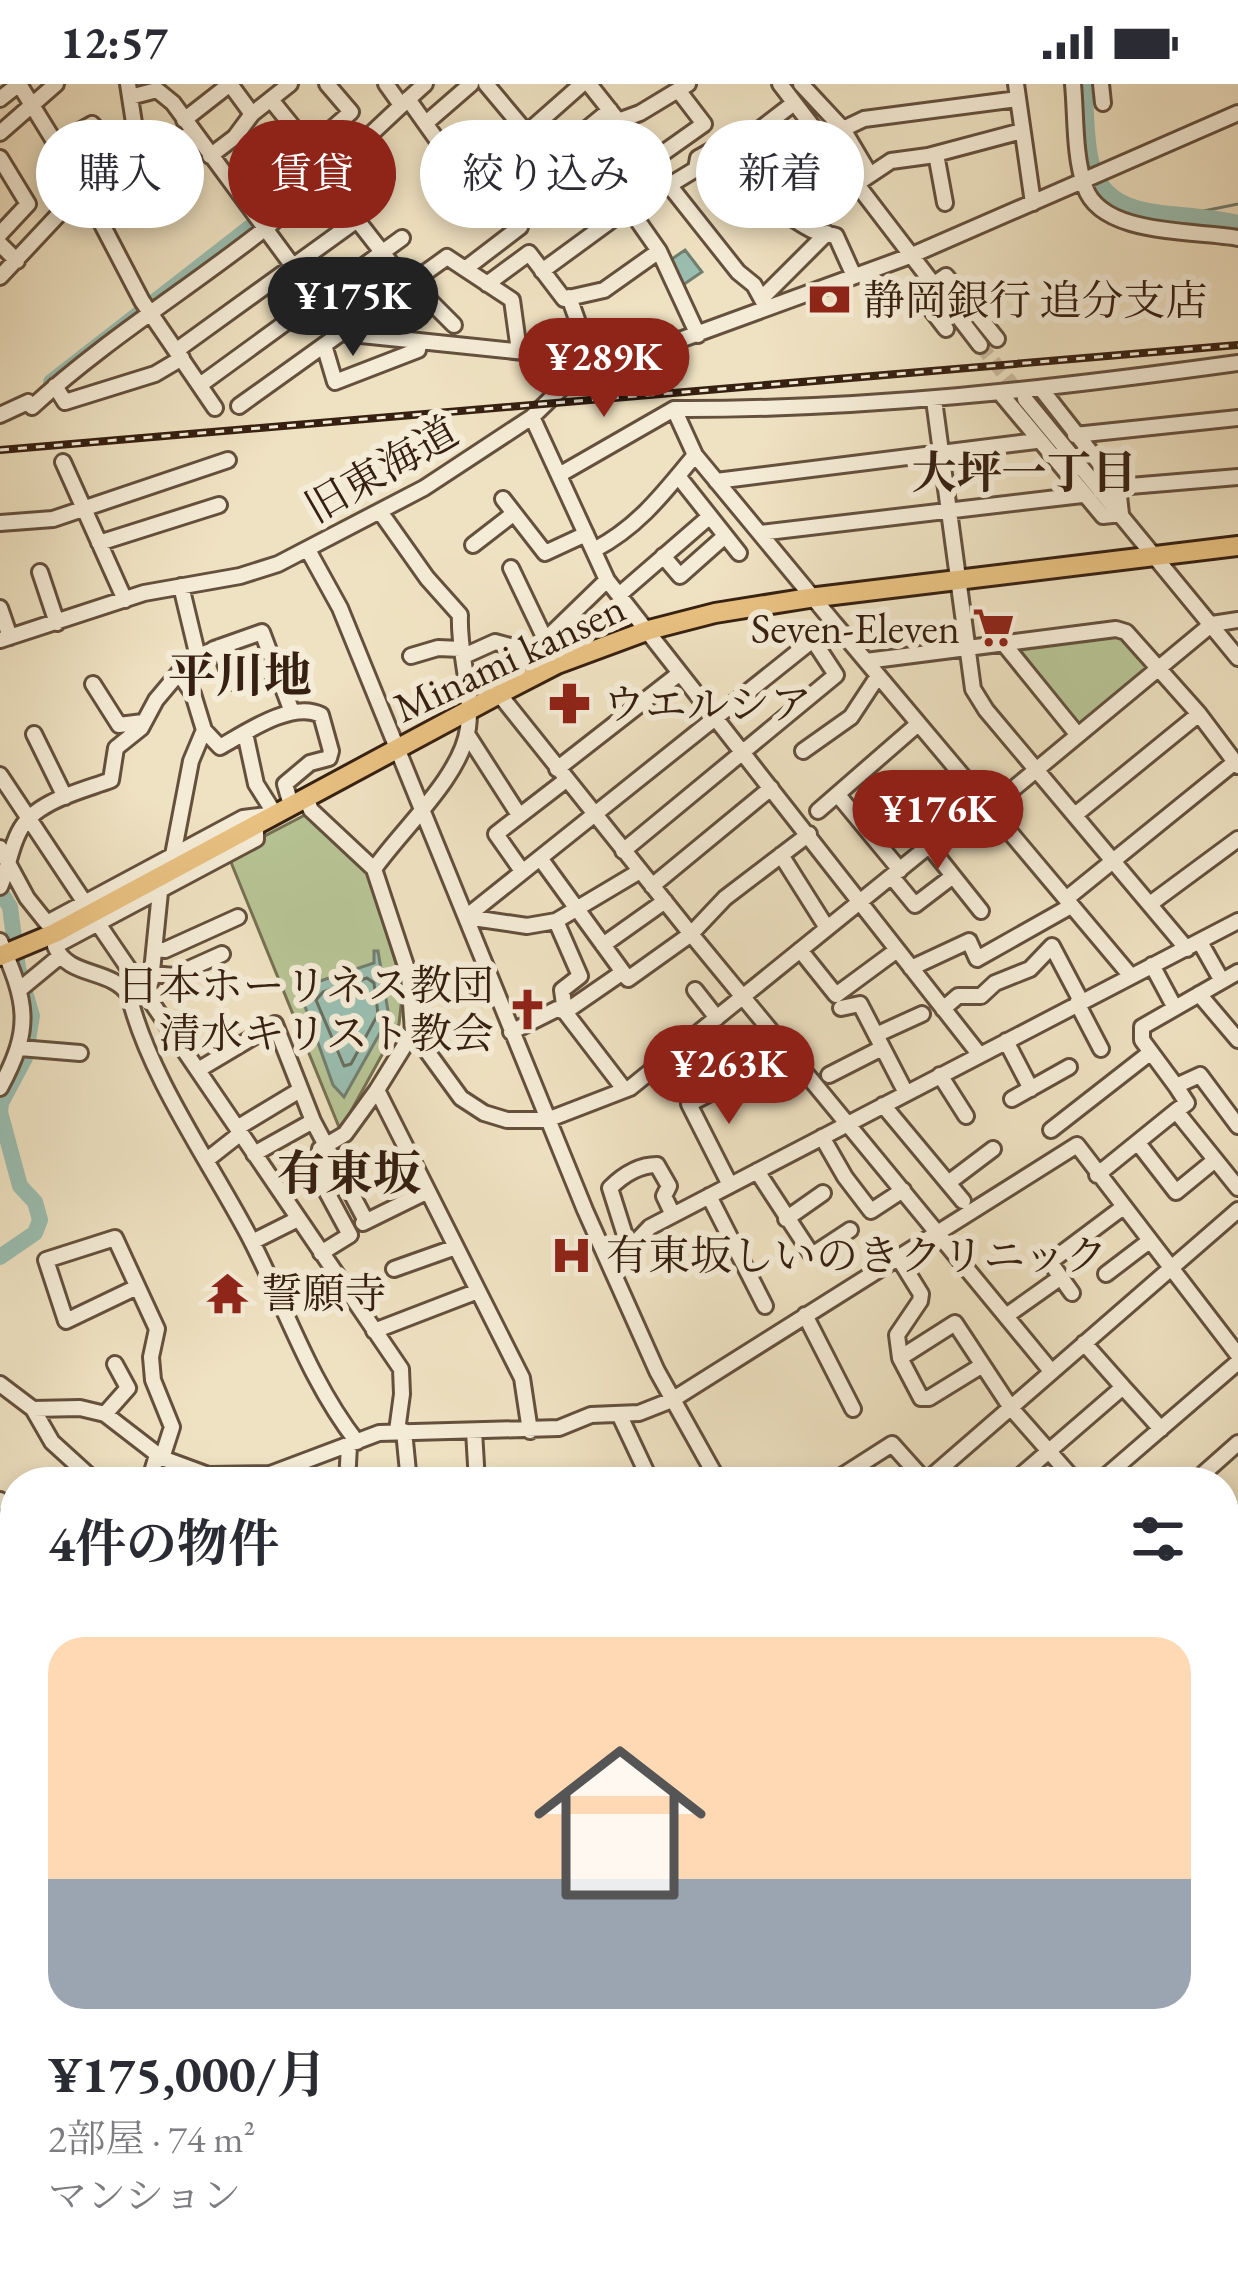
<!DOCTYPE html>
<html lang="ja">
<head>
<meta charset="utf-8">
<style>
  :root { --surface:#fff; --page:#f7f7f7; --text:#2b2b33; --muted:#7c7c81; --accent:#8f2418 }
  body { margin:0; font-family:"EB Garamond","Noto Serif JP",serif; background:var(--page); color:var(--text); height:100vh; display:flex; flex-direction:column; font-size:45px; white-space:nowrap }
  * { box-sizing:border-box; margin:0 }
  p { font-size:39px; color:var(--muted) }
  .icon { flex:none; width:66px; height:66px; fill:none; stroke:currentColor; stroke-width:2; stroke-linecap:round; stroke-linejoin:round }
  .map { position:relative; flex:1; overflow:hidden }
  .side { position:absolute; left:0px; top:1383px; width:1239px; height:807px; display:flex; flex-direction:column; background:var(--surface); border-radius:48px 48px 0 0; box-shadow:0 6px 18px #0003 }
  .side>* { flex:none }
  .top-card { position:absolute; left:36px; top:36px; width:1167px; height:108px; display:flex; gap:24px }
  .price { position:absolute; translate:-50% -102px; padding:0 27px; border-radius:42px; background:var(--accent); color:#fff; font-size:39px; line-height:78px; filter:drop-shadow(0 3px 6px #0008) }
  .price::after { content:''; position:absolute; left:50%; top:72px; width:36px; height:27px; margin-left:-18px; background:inherit; clip-path:polygon(0 0,100% 0,50% 100%) }
  .price.active { background:#222; color:#fff }
  ul { padding:0; list-style:none }
  li { display:grid; align-content:center; gap:24px; height:636px; padding:0 48px }
  li span { display:grid; place-items:center; height:372px; border-radius:36px; color:#555 }
  li>.icon { margin-inline-start:auto }
  span .icon { width:216px; height:216px; fill:#fffc; stroke-width:1 }
  li b { font-size:51px }
  h2 { display:flex; justify-content:space-between; align-items:center; height:144px; padding:0 48px; font-size:51px }
  .pill { padding:0 42px; border-radius:54px; background:var(--surface); box-shadow:0 6px 18px #0003; font-size:42px; line-height:108px }
  .pill.active { background:var(--accent); color:#fff }
  .status { display:flex; justify-content:space-between; align-items:center; height:84px; padding:0 60px; background:var(--surface); direction:ltr }
  .status svg { height:33px; fill:currentColor }
  .map>svg:first-child { display:block }
</style>
</head>
<body>
<div class="status"><b>12:57</b><svg viewBox="0 0 49 12"><path d="M0 12V9h3v3zM5 12V6h3v6zM10 12V3h3v9zM15 12V0h3v12zM26 1h20v11H26zM47 4h2v5h-2z"/></svg></div>
<div class="map">
<svg width="1238" height="2188" viewBox="0 0 1238 2188">
  <rect width="100%" height="100%" fill="#efe2c2"/>
  <filter id="stains"><feTurbulence type="fractalNoise" baseFrequency=".00167" numOctaves="4"/><feColorMatrix values="0 0 0 0 .2 0 0 0 0 .09 0 0 0 0 .02 0 0 0 .5 -.17"/></filter>
  <radialGradient id="worn" r=".72"><stop offset=".6" stop-color="#630" stop-opacity="0"/><stop offset="1" stop-color="#630" stop-opacity=".3"/></radialGradient>
  <path fill="#b7c495" stroke="#767253" stroke-width="3" d="M1111,550L1122,551L1153,582L1078,641L1019,565Z
    M305,731L368,783L403,904L399,940L345,1038L339,1043L228,771Z
    M4,1743L15,1749V1916L0,1918L5,1857L0,1837V1745Z
    M0,1981L15,1983L12,2016L15,2033L0,2022Z
    M232,2175H452L433,2188H234L228,2182Z
    M650,2175H837L839,2188H636Z"/>
  <path fill="#9abeb0" stroke="#727f70" stroke-width="3" d="M685,166L702,188L680,203L669,177Z
    M374,867H378L389,933L344,1013L333,1001L302,914L314,899L374,879Z"/>
  <g fill="none" stroke-linecap="round" stroke-linejoin="round">
    <path stroke="#686f60" stroke-width="3" d="M367,894L374,899L378,930L351,980L344,982L316,916L323,908Z"/>
    <path stroke="#727f70" stroke-width="3" d="M1184,131L1238,120"/>
    <path stroke="#9abeb0" stroke-width="16" d="M1084,0C1090,68 1079,120 1161,129C1187,132 1213,133 1238,139
      M51,298L329,82
      M0,807L10,823L18,884L32,932L25,974L1,1019L0,1028L20,1102L35,1118L40,1136L35,1149L0,1173
      M0,2078L15,2097
      M111,2188L112,2175"/>
    <path stroke="#cabb9f" stroke-width="14" stroke-dasharray="14 7" stroke-linecap="butt" d="M980,261L1022,312"/>
    <defs>
      <path id="minor" d="M386,0L401,21
        M486,0L527,49
        M589,0L738,188L754,201L766,223
        M780,0L980,261
        M801,0L843,45L869,89
        M1016,0L1033,119
        M1073,0C1076,32 1074,72 1085,103C1101,152 1195,146 1238,154
        M1101,0L1103,19
        M130,13L157,6L173,19L342,249L591,275L597,289
        M0,15L19,0L83,104L142,217L215,324
        M408,15L462,91L509,133L516,134L520,143L465,185L512,216L519,267
        M272,17L331,90
        M184,36L230,0L252,30
        M618,37L640,29L688,0
        M426,39L471,0
        M532,45L554,72L610,26
        M843,45L864,35L1018,15
        M0,49L56,0
        M123,56L134,39L128,0
        M55,61L92,40L116,65L123,96
        M310,64L351,28L327,0
        M936,70L945,119
        M210,72L235,53L252,30L290,0
        M0,74L28,120L0,150
        M649,79L704,40L678,6
        M471,98L582,0
        M745,98C753,107 806,146 817,148C823,150 830,150 836,152L854,192
        M855,101L891,77L928,72L1022,47
        M668,102L696,85L698,74L746,47L759,46L794,19
        M357,136L378,111L386,93
        M0,160L17,177
        M542,187L624,127H631L659,167L698,251
        M0,193L89,98L125,96L192,48
        M928,196L916,206L946,245
        M411,198L454,241
        M487,200L529,169L564,215L604,206L659,167
        M933,201L946,192L997,255
        M569,213L591,275
        M763,213L827,149
        M324,261L335,298L418,266L419,258
        M177,266L357,136L407,200
        M200,301L402,154
        M55,302L65,318L155,290L182,274
        M1042,306L1118,403L1238,393
        M1001,310L1103,432L1121,430L1118,403
        M1025,315L1238,574
        M934,316L973,605L986,626L1187,865
        M239,322L447,173L465,185
        M0,331L28,318L32,323C105,256 190,204 267,143C323,99 372,47 425,0
        M532,333L607,496L979,970
        M1075,351L1238,334
        M63,378L125,516
        M559,391L674,325
        M678,392L739,469
        M716,397L1036,357
        M503,415L545,469L586,450
        M0,439L53,435L228,376
        M760,449L1082,411
        M99,459L219,421
        M473,461L513,430
        M308,466L340,524L585,1126L657,1287L719,1398
        M594,466C638,443 663,410 695,371
        M663,472L680,492L725,452
        M511,484L545,555
        M40,488L57,539
        M181,502L198,573
        M619,511L709,433
        M0,524L10,553
        M834,539L1130,891
        M0,556L144,509L240,492L278,480L424,404L532,333L570,296L910,172L1238,29
        M1004,560L1077,650
        M219,563L232,598L275,583
        M411,572L438,564L461,565
        M464,572L495,558L510,562L516,575
        M866,577L1116,545L1126,548L1199,630L1238,682
        M521,599L513,585L516,575L540,561L607,496
        M93,600L119,641L143,638
        M499,610L691,850L1051,1287
        M204,646L220,663C245,649 292,616 321,631L331,667L329,674L310,679L285,700L291,721
        M34,650L65,713
        M467,650L519,731
        M803,667L851,633L878,592
        M557,685L680,589
        M0,691L85,819
        M838,711L900,786
        M306,714L311,726L374,785L409,891L413,948L377,1006L522,1294L530,1347
        M989,725L1212,540L1238,536
        M818,727L918,640
        M1075,731L1199,630
        M930,763L981,827
        M0,764L27,814L47,839L243,734L275,730L256,700L245,649
        M623,767L836,591L813,556
        M173,771L191,677L204,646L193,610L179,589
        M781,771L827,844
        M540,774L628,895L691,850L725,814L809,750
        M374,785C401,746 462,692 468,644C473,606 458,569 460,531L427,494L381,429
        M522,787L496,750L566,696
        M892,793L915,821L953,792
        M652,802L771,704
        M0,803C8,785 10,765 19,748C34,717 82,707 111,696L116,664L141,644L156,616L183,584L214,565L262,548L292,628
        M160,808L151,897L129,911C148,991 210,1078 249,1152C285,1221 308,1295 357,1358
        M1066,815L1235,678
        M1150,820L1238,755
        M466,833L834,539L695,371L674,325C864,326 1050,305 1238,279
        M466,833L527,842L556,837L640,787
        M556,837L580,892L562,906L565,928L624,1005
        M99,841L401,1285L402,1310L397,1347
        M0,857C27,919 33,943 0,1004
        M1200,858L1222,897
        M603,861L665,817
        M157,865L165,866L238,833
        M800,866L836,911L897,866
        M1152,881L1175,924
        M911,884L969,857L977,875L1071,822
        M1238,888L1142,943V956L1176,1002L1200,991L1238,1042
        M153,890L173,892L222,870
        M19,906L59,873
        M695,906L717,934
        M1199,910L1238,956
        M129,911C111,884 68,894 55,862L256,755V739
        M1077,919L1101,965
        M841,924L860,920L906,1009
        M943,925L958,912H981L995,899L1030,885L1052,862L1081,917
        M413,948L461,1014L484,1029L507,1036H547L630,1004L983,718
        M511,948L557,925L565,928L623,888
        M876,951L922,930
        M1006,957L1031,1005
        M20,964L80,969
        M198,986L275,940L313,1037L366,1137
        M829,991L882,964
        M940,991L966,1032
        M1176,1002L1187,1019L1176,1027L1238,1104
        M1012,1015L1069,983
        M883,1021L963,1117
        M237,1044L300,1006
        M1051,1046L1151,968
        M822,1053L845,1093L871,1127L903,1106
        M1138,1059L1176,1108L1215,1076
        M254,1070L313,1037
        M208,1075L241,1049
        M757,1087L812,1171L850,1146
        M1097,1091L1176,1027
        M948,1099L993,1065
        M730,1101L689,1020L745,991
        M709,1112L765,1222
        M786,1135L823,1109
        M363,1139L428,1107
        M252,1158L298,1135
        M629,1164L610,1104C622,1092 639,1081 657,1081L669,1102L664,1112L673,1131
        M321,1169L350,1151L323,1101L320,1065L345,1050L377,1006
        M898,1173L921,1210L920,1217L897,1251L900,1274
        M613,1182L650,1143L1238,837
        M394,1185L456,1163
        M1106,1190L1148,1158
        M137,1203L66,1237L46,1176L115,1154L157,1245L151,1273L153,1296L172,1343L162,1374
        M1072,1209L1050,1178L1122,1124
        M805,1231L853,1325
        M1006,1232L1061,1193
        M374,1247L478,1207
        M981,1282L929,1314H921L900,1274L955,1239L1011,1324L1076,1398
        M0,1300L33,1325L80,1324L105,1330L162,1374L208,1391L270,1390L379,1349L559,1344L591,1331L639,1329L672,1316L1077,1061L1238,1271
        M1123,1303L1161,1345
        M33,1325L52,1358L96,1398
        M105,1330L128,1304L115,1280
        M619,1330L651,1398
        M404,1347L409,1398
        M474,1347L477,1398
        M842,1392L892,1360L926,1398
        M149,1398L157,1371
        M347,1398L349,1362
        M925,1398L1238,1126
        M1013,1398L1123,1303L1084,1259
        M1099,1398L1238,1278
        M1194,1398L1238,1359
        M0,1416L15,1425
        M0,1439L15,1437
        M1224,1453L1238,1441
        M1224,1481L1238,1498
        M0,1491L15,1489
        M0,1519L9,1542L0,1568
        M1224,1535L1238,1523
        M0,1590L15,1588
        M1224,1607L1238,1596
        M1224,1696L1238,1686
        M1224,1741L1238,1761
        M1224,1779L1238,1769
        M1224,1872L1238,1862
        M1224,1962L1238,1952
        M1224,1994L1238,2009
        M1224,2063L1238,2053
        M0,2093L15,2105
        M1224,2113L1238,2103
        M31,2175L35,2188
        M88,2175V2188
        M852,2175L859,2188
        M947,2175L958,2188
        M1164,2175L1175,2188
        M472,2187L495,2175
        M1041,2188L1054,2175
        M1120,2188L1137,2175"/>
      <path id="major" d="M0,872L55,849L499,610L557,580L649,546L715,529L809,514L1238,462"/>
    </defs>
    <use href="#minor" stroke="#64503d" stroke-width="20"/>
    <use href="#major" stroke="#362011" stroke-width="24"/>
    <use href="#minor" stroke="#f5ecd7" stroke-width="14"/>
    <use href="#major" stroke="#e8c181" stroke-width="18"/>
    <defs>
      <path id="rail" d="M0,366L1238,261"/>
    </defs>
    <use href="#rail" stroke="#362011" stroke-width="8"/>
    <use href="#rail" stroke="#f5ecd7" stroke-width="3" stroke-dasharray="9" stroke-linecap="butt"/>
  </g>
  <defs>
    <symbol id="bank-bare" viewBox="-9 -9 18 18"><path d="M-6-4H6V4H-6ZM0-2.3a2.3 2.3 0 1 0 0 4.6a2.3 2.3 0 1 0 0-4.6Z" fill="#8f2418" stroke="#f5ecd7" stroke-width="2.5" paint-order="stroke"/></symbol>
    <symbol id="supermarket-bare" viewBox="-9 -9 18 18"><path d="M-6-5.5h2.5l.6 2H6L4.5 2H-2.5L-4.4-4H-6ZM-1.5 3.2a1.3 1.3 0 1 0 .1 0ZM3 3.2a1.3 1.3 0 1 0 .1 0Z" fill="#8f2418" stroke="#f5ecd7" stroke-width="2.5" paint-order="stroke"/></symbol>
    <symbol id="pharmacy-bare" viewBox="-9 -9 18 18"><path d="M-2-6h4v4h4v4h-4v4h-4v-4h-4v-4h4Z" fill="#8f2418" stroke="#f5ecd7" stroke-width="2.5" paint-order="stroke"/></symbol>
    <symbol id="church-bare" viewBox="-9 -9 18 18"><path d="M-1.2-6h2.4v3.5h3.3v2.4h-3.3V6h-2.4V-.1h-3.3v-2.4h3.3Z" fill="#8f2418" stroke="#f5ecd7" stroke-width="2.5" paint-order="stroke"/></symbol>
    <symbol id="hospital-bare" viewBox="-9 -9 18 18"><path d="M-5-5h3v3.5h4V-5h3V5h-3V1.5h-4V5h-3Z" fill="#8f2418" stroke="#f5ecd7" stroke-width="2.5" paint-order="stroke"/></symbol>
    <symbol id="temple-bare" viewBox="-9 -9 18 18"><path d="M0-6L5-2H3V0L6.5 2.5H4V6H1.5V3h-3V6H-4V2.5H-6.5L-3 0V-2H-5Z" fill="#8f2418" stroke="#f5ecd7" stroke-width="2.5" paint-order="stroke"/></symbol>
  </defs>
  <g fill-rule="evenodd">
    <use href="#bank-bare" x="800" y="186" width="59" height="59"/>
    <use href="#supermarket-bare" x="964" y="514" width="59" height="59"/>
    <use href="#pharmacy-bare" x="540" y="590" width="59" height="59"/>
    <use href="#church-bare" x="498" y="896" width="59" height="59"/>
    <use href="#hospital-bare" x="542" y="1142" width="59" height="59"/>
    <use href="#temple-bare" x="198" y="1180" width="59" height="59"/>
  </g>
  <g text-anchor="middle" stroke-width="12" stroke-linejoin="round" paint-order="stroke">
    <g font-size="42" fill="#362011" stroke="#f5ecd7" text-anchor="start">
      <text x="863" y="231">静岡銀行 追分支店</text>
      <text x="960" y="559" text-anchor="end">Seven-Eleven</text>
      <text x="603" y="635">ウエルシア</text>
      <text x="494" y="916" text-anchor="end">日本ホーリネス教団<tspan x="494" dy="48">清水キリスト教会</tspan></text>
      <text x="606" y="1186">有東坂しいのきクリニック</text>
      <text x="261" y="1224">誓願寺</text>
    </g>
    <g font-size="42" fill="#362011" stroke="#f5ecd7">
      <text transform="translate(381 385) rotate(-30)" y="15">旧東海道</text>
      <text transform="translate(509 573) rotate(-25)" y="15">Minami kansen</text>
    </g>
    <g font-size="45" font-weight="bold" fill="#362011" stroke="#f5ecd7">
      <text x="1024" y="404">大坪一丁目</text>
    </g>
    <g font-size="48" font-weight="bold" fill="#362011" stroke="#f5ecd7">
      <text x="240" y="608">平川地</text>
      <text x="349" y="1106">有東坂</text>
    </g>
  </g>
  <rect width="100%" height="100%" filter="url(#stains)"/>
  <rect width="100%" height="100%" fill="url(#worn)"/>
</svg>
<b class="price active" style="left:353px;top:275px">¥175K</b>
<b class="price" style="left:604px;top:336px">¥289K</b>
<b class="price" style="left:938px;top:788px">¥176K</b>
<b class="price" style="left:729px;top:1043px">¥263K</b>
<div class="top-card">
<a class="pill">購入</a>
<a class="pill active">賃貸</a>
<a class="pill">絞り込み</a>
<a class="pill">新着</a>
</div>
<section class="side">
<h2>4件の物件<svg class="icon" aria-label="filters" viewBox="0 0 24 24"><path d="M4 7h16M4 17h16"/><circle cx="9" cy="7" r="2"/><circle cx="15" cy="17" r="2"/></svg></h2>
<ul>
<li><span style="background:linear-gradient(#ffd9b3 65%,#9aa5b1 0)"><svg class="icon" aria-label="home" viewBox="0 0 24 24"><path d="M3 11l9-7 9 7M6 9v11h12V9"/></svg></span><div><b>¥175,000/月</b><p>2部屋 · 74 m²</p><p>マンション</p></div></li>
</ul>
</section>
</div>
</body>
</html>
